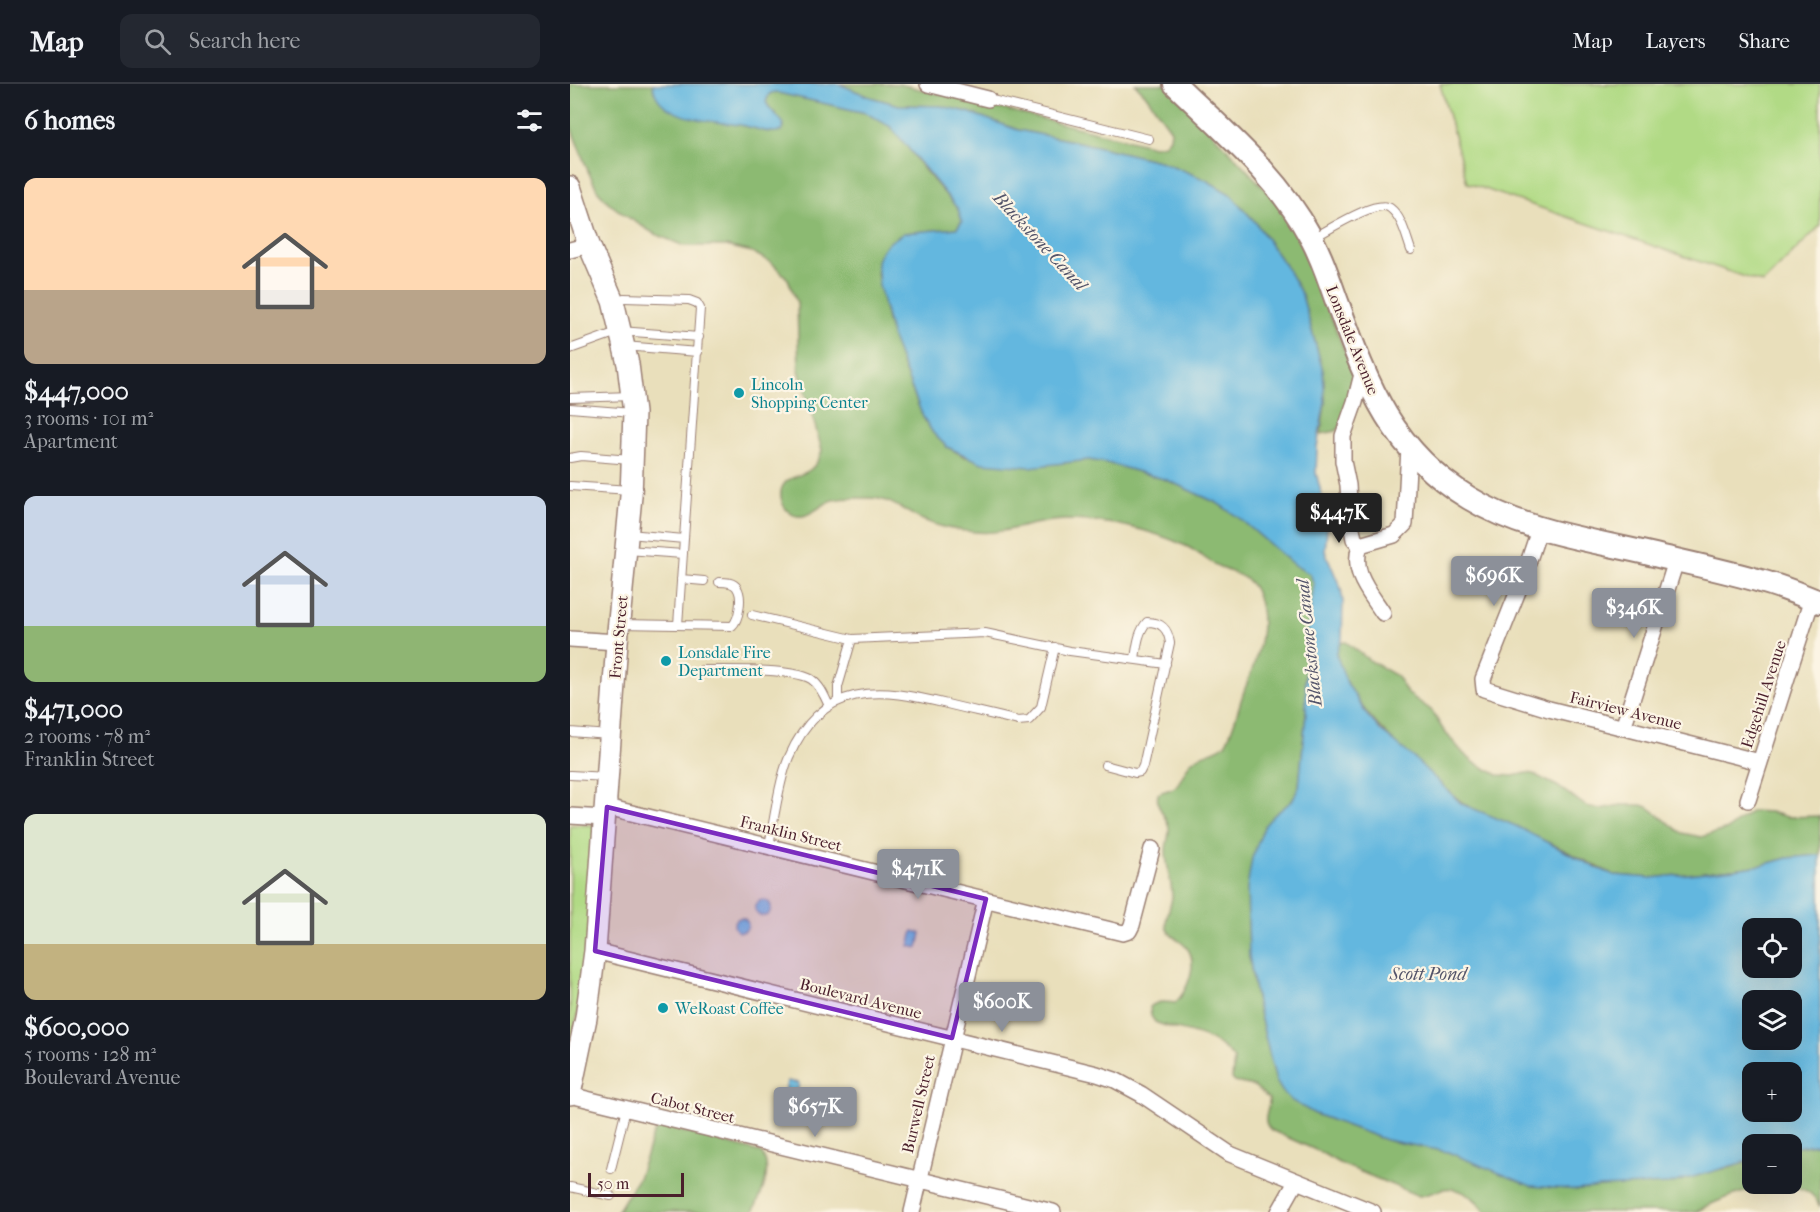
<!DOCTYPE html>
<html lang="en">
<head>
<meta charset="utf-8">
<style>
  :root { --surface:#171b24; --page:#242831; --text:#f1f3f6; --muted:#9ea1a6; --line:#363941; --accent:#8c9099 }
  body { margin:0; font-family:"IM FELL French Canon",serif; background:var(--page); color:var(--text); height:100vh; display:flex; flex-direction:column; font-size:22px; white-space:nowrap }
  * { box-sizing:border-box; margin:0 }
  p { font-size:20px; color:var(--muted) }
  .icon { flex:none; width:33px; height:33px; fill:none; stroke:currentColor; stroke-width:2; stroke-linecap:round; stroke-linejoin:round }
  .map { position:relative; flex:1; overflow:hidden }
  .details { display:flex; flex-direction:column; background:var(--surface); width:570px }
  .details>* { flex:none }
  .controls { position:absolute; left:1172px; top:834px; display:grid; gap:12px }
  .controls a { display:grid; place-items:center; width:60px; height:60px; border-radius:12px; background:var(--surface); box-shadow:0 6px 24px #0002; font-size:30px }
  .scale { position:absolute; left:18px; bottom:15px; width:96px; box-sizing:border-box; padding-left:6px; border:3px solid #4a1f2b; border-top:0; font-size:16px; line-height:21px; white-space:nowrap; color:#4a1f2b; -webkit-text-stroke:4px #fcf5e5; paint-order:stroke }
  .price { position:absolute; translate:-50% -51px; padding:0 14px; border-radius:6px; background:var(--accent); color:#fff; font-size:20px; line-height:39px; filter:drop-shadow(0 2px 3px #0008) }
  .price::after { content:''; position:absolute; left:50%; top:36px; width:18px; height:14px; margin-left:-9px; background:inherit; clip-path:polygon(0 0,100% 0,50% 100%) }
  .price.active { background:#222; color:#fff }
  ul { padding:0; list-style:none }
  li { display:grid; align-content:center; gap:12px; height:318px; padding:0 24px }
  li span { display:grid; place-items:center; height:186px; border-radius:12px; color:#555 }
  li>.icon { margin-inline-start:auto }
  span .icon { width:108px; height:108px; fill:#fffc; stroke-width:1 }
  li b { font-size:26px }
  h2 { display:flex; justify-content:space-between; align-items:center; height:72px; padding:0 24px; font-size:26px }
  header { display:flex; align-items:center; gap:36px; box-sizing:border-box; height:84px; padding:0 30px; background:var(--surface); border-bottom:2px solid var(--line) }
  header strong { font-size:28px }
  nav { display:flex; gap:33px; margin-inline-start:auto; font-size:21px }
  .search { width:420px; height:54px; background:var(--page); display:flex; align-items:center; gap:15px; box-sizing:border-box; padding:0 21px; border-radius:12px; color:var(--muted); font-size:22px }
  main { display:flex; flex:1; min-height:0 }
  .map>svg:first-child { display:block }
</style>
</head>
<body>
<header>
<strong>Map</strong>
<div class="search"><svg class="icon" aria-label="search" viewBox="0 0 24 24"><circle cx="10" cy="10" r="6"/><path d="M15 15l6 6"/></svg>Search here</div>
<nav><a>Map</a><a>Layers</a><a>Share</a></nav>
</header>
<main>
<section class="details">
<h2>6 homes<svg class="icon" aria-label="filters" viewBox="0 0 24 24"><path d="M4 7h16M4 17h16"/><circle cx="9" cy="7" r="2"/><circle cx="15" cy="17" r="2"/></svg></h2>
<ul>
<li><span style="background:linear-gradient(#ffd9b3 60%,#b9a48a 0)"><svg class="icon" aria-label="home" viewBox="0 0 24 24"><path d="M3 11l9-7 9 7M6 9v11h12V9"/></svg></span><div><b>$447,000</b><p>3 rooms · 101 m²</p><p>Apartment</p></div></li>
<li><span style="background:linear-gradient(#c9d6e8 70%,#8fb573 0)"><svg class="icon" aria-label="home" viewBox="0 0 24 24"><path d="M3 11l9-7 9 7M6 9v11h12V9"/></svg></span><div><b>$471,000</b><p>2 rooms · 78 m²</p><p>Franklin Street</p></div></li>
<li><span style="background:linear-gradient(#dfe7d0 70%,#c2b280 0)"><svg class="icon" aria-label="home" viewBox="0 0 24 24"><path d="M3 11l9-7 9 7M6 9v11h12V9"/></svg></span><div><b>$600,000</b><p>5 rooms · 128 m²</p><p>Boulevard Avenue</p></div></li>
</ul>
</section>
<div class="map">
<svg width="1250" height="1128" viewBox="0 0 1250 1128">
  <rect width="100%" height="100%" fill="#fcf5e5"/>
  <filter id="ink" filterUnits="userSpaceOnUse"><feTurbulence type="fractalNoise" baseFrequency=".0167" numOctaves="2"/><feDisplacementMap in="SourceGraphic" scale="12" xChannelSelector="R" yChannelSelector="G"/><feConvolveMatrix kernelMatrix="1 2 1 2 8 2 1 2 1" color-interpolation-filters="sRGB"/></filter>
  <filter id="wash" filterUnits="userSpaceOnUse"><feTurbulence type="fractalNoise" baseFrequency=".008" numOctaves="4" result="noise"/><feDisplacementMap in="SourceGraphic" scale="24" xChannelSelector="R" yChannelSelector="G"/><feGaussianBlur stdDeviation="1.35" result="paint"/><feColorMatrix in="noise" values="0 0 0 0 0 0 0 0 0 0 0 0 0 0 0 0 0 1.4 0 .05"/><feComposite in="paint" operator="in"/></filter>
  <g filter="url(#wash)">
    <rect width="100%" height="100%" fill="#e9dfbb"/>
    <path fill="#b1da85" stroke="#7e7c58" stroke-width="1.5" d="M870,0H1250V142L1193,199L897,99Z
      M0,741H28L20,845L0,976Z"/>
    <path fill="#8cba72" stroke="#6b6c4e" stroke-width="1.5" d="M0,0H83L84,8L174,42L201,48L214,45C213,34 201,28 196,18L199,10L204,8L296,29L309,35L321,43L332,55L351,82L388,125L392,137L387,144L334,149L307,188L317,236L331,278L353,333L363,349L377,363L395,373L483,380L519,376L541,380L597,396L647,419L668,433L724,481L740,490L744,500L735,564L736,629L729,703L722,717L703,732L678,818L679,872L687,919L706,997L745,1030L816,1056L878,1068L906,1079L1008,1106L1159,1084L1182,1076V1100H1221V1064L1244,1060L1250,1062V1123C1234,1081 1153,1112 1126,1128H915C908,1115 889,1102 873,1105C865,1107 858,1111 849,1112L769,1079L750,1068L701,1046C690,1036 700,1027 699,1015L684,1002L665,998L662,995L664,975C643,947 613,950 585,938L581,932L580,923C588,916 595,918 605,919C617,908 629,879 617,864C610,855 597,852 596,840C596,831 601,822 602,813C602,797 596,782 596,767C596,759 600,751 599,744C596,730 585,724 588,710C594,706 600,707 605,703C613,696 614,684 622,677C630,669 645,669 654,661C662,653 670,616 676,602C688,573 700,537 685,506C677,490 662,490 648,482C637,477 628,468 618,463C580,445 536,436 495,436C464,436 437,451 406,448C389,447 369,443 353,436C335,428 320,414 300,414C288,414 275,413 263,416C250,420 234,441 219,428C214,424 212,419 211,413C209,392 230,394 241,385C247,380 250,373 252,366L229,286L227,219L218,195L202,179L182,168L156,162H114L83,149L56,132L40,120L28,107L18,87L0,41Z
      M269,0H329L584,62L595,60L600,54L601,46L575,10L565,0H596L711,122L728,152L786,295L777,336L766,347L751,350L755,318L753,287L732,211L718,186L686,139L660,110L636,96L593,78L513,59L448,46L398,28L371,22L329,21L300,13Z
      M776,558L799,576L827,592L837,609L861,626L874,647L894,670L905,679L928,691L943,692L957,689L963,690L987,702L1016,722L1030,725L1051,721H1071L1078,723L1112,749L1131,753L1158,745L1182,727L1200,728L1217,733L1250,732V771L1217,774L1192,781L1164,785L1081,794L1044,791L986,762L904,726C887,717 876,704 861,691C825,659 793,634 772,588C767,578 763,569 770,559Z
      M95,1043L190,1068C205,1083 191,1112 183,1128H47L68,1094L83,1051L87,1045Z"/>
    <path fill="#63b7df" stroke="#566b85" stroke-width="1.5" fill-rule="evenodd" d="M83,0H269L300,13L329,21L371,22L398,28L448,46L513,59L593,78L636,96L660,110L686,139L718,186L732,211L753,287L755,318L747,363L746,389L758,435L755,467L771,505L773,518L772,556L766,570L777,599L797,631L811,647L844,674L892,720L946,742L1025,783L1044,791L1081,794L1164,785L1192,781L1217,774L1250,771V1062L1244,1060L1221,1064V1060H1182V1076L1099,1100L1030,1103L1008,1106L961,1102L878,1068L816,1056L745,1030L722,1017L712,1007L706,997L687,919L679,872L677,804L682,774L695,741L703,732L722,717L729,703L736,629L735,564L744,500L740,490L724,481L668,433L647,419L597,396L541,380L519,376L460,383L412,379L377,363L363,349L353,333L322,254L309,201L307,177L312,166L321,157L334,149L387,144L392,137L388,125L321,43L296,29L204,8L199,10L196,18C200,28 210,32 214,41L212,47C198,51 184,43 170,41C143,37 85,36 83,0ZM1221,844V884H1182V844ZM1221,916V956H1182V916ZM1182,988H1221V1028H1182Z
      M185 824a8 8 0 1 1 16 0a8 8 0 1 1-16 0Z
      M164 841a7 7 0 1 1 14 0a7 7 0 1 1-14 0Z
      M343,847L351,849L348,864L339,862Z
      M217,997L229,999L227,1010L215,1007Z"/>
  </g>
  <g filter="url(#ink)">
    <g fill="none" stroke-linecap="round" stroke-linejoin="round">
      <defs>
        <path id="service" d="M418,15L579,55
          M743,154C757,147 807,114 820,124C832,133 836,152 841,166
          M54,214L119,216L127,219L130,224L108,541
          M54,262L128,268
          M0,265L50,247L129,253
          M0,314L62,312
          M0,324L62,329
          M0,374L11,372L61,376
          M0,402L60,406
          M59,450L114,455
          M57,466L113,470
          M111,495L134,497
          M182,531L282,555L415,549L500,567L596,580
          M50,540L162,542C169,536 173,513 167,504C164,498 155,498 149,498
          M132,586C157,586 221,584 241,595C250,601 255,613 259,622
          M268,616V603L282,555
          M0,648L39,651
          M535,681L565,689L570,688L573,682L600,559C598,545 592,538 577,538C568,548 567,562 565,575
          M0,691L37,693
          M199,762C204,736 209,696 219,673C252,597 310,603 377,620C401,626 425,631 448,637L459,636L471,623L485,563
          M41,1085L56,1025
          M0,1103L41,1112"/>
        <path id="minor" d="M358,0L418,15
          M0,166L19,161
          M793,286L785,318L773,352V377L778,401L780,434L784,455L790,461L824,451L835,440L839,364
          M969,446L952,497L913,595L914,605L979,625L1190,678
          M790,461C781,489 798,506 813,529
          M0,555L47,558
          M1053,644L1106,477
          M1178,716L1242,515
          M37,723L553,849L559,847L562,841L582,765
          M0,732L35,734
          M25,867L527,990L545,996L571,1010L660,1070L803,1128
          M0,1011L483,1128
          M342,1128L416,815
          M709,1128L726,1098"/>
        <path id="secondary" d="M0,103L19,161L43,217L58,280L64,329L61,412L47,558L25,867L16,934L0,1010"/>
        <path id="primary" d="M605,0C654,48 707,91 740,152C753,174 760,200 769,223C798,303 823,368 899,414C955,448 1017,455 1080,470C1118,479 1157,487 1194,498C1213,503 1231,511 1250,518"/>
      </defs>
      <use href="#service" stroke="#9a7f73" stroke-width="10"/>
      <use href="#minor" stroke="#9a7f73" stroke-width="18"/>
      <use href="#secondary" stroke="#9a7f73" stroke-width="24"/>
      <use href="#primary" stroke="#9a7f73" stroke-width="26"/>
      <use href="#service" stroke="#fff" stroke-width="8"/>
      <use href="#minor" stroke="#fff" stroke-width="15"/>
      <use href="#secondary" stroke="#fff" stroke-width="21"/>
      <use href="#primary" stroke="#fff" stroke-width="22"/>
    </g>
  </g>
  <path fill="#7b2cbf" fill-opacity="0.2" stroke="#7b2cbf" stroke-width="4.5" stroke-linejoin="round" d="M37,723L416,815L382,954L25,867Z"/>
  <g fill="#0f9aa8" stroke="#fcf5e5" stroke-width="2">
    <circle cx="169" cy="309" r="6"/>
    <circle cx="96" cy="577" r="6"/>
    <circle cx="93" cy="924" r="6"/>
  </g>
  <g text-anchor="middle" stroke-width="4.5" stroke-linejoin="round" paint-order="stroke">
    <g font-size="16" fill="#4a1f2b" stroke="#fcf5e5">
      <text transform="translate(783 256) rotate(68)" y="6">Lonsdale Avenue</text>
      <text transform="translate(48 553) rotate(-85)" y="6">Front Street</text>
      <text transform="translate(1193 610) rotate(-72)" y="6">Edgehill Avenue</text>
      <text transform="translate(1056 626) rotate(14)" y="6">Fairview Avenue</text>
      <text transform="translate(221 749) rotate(14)" y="6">Franklin Street</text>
      <text transform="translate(291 914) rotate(14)" y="6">Boulevard Avenue</text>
      <text transform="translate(348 1020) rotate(-77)" y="6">Burwell Street</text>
      <text transform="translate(123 1023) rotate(14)" y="6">Cabot Street</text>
    </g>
    <g font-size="16" fill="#0d838f" stroke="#fcf5e5" text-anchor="start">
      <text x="181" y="306">Lincoln<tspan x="181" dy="18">Shopping Center</tspan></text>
      <text x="108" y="574">Lonsdale Fire<tspan x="108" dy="18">Department</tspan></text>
      <text x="105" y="930">WeRoast Coffee</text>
    </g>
    <g font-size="18" font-style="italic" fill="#53546a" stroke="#fcf5e5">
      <text transform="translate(470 157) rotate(47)" y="6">Blackstone Canal</text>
      <text transform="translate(739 559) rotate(-96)" y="6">Blackstone Canal</text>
      <text x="858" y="896">Scott Pond</text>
    </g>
  </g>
</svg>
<div class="controls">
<a><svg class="icon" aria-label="locate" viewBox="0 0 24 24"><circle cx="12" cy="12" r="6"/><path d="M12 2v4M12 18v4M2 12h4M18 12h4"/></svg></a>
<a><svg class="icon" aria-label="layers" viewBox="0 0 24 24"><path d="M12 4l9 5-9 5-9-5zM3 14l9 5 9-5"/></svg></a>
<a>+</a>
<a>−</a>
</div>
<div class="scale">50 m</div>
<b class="price active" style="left:769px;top:460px">$447K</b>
<b class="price" style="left:924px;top:523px">$696K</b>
<b class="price" style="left:1064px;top:555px">$346K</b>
<b class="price" style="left:348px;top:816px">$471K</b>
<b class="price" style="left:432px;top:949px">$600K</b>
<b class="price" style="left:245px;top:1054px">$657K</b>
</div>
</main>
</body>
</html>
